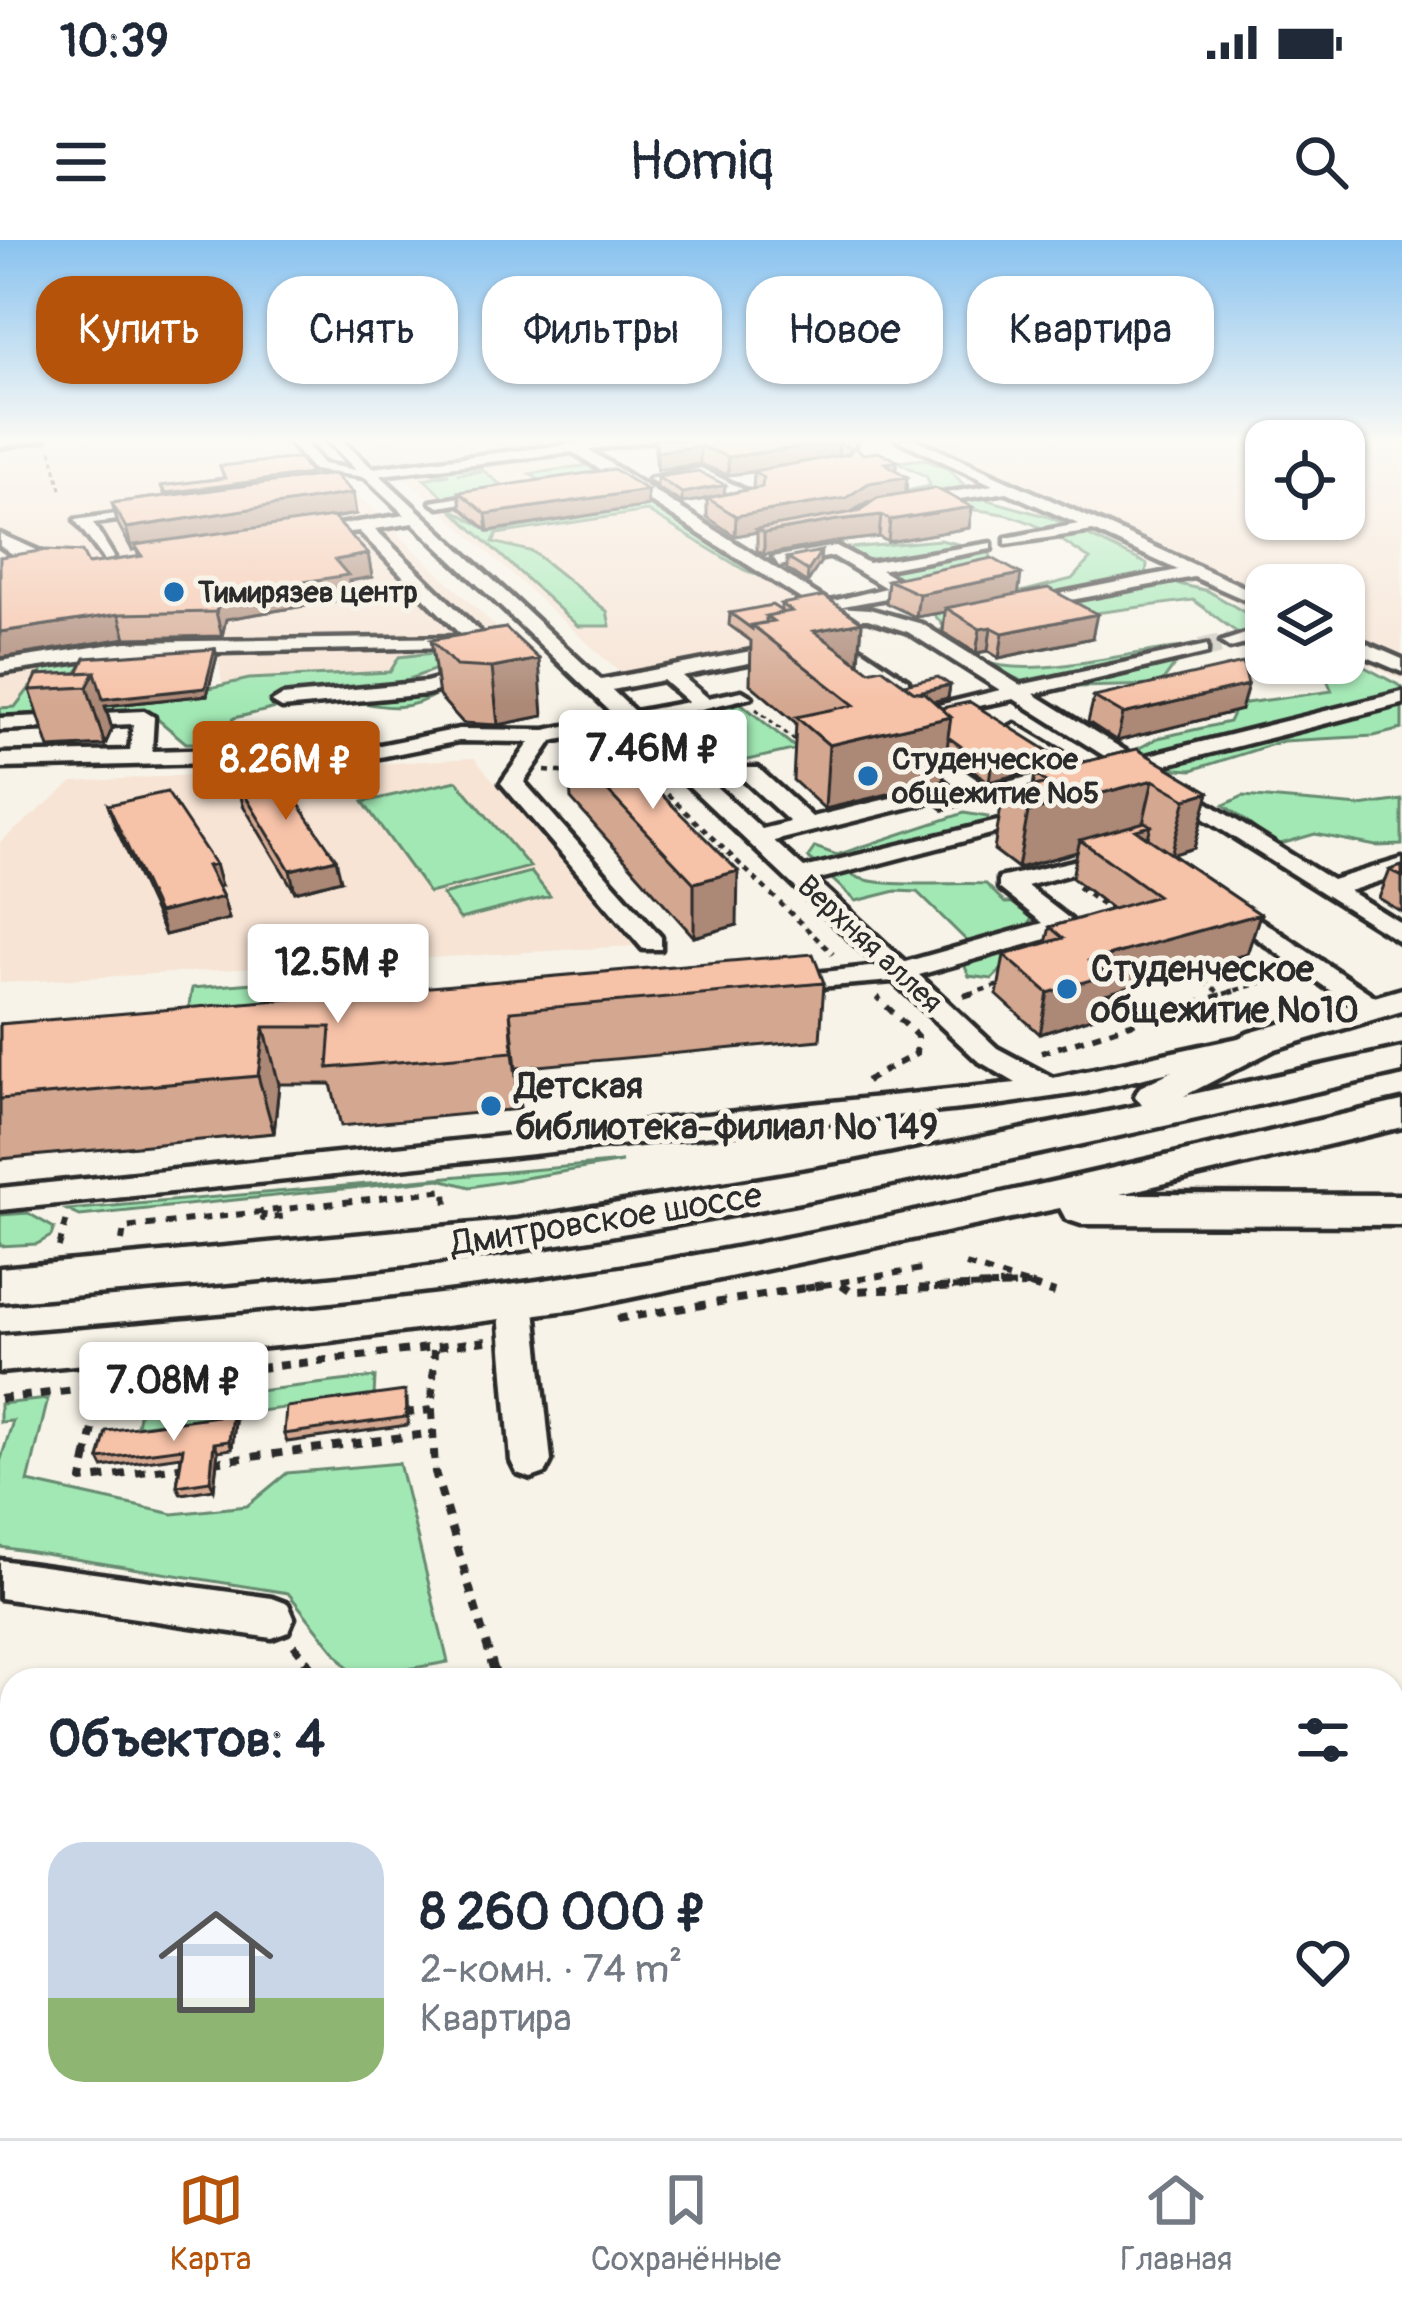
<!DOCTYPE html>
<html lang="ru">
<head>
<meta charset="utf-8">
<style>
  :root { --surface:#fff; --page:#f6f6f7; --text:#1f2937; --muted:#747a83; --line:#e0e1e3; --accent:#b45309 }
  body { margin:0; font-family:Pangolin,sans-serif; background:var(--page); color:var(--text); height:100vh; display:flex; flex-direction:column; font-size:45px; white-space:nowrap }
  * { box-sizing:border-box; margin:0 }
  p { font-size:39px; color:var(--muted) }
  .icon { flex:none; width:66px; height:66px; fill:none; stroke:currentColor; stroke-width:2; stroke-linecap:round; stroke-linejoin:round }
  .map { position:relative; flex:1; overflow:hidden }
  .sheet { position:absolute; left:0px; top:1428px; width:1404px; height:471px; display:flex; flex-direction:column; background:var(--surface); border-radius:36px 36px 0 0; box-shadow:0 3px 9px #0004 }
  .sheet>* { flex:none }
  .banner { position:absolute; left:36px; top:36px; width:1332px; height:108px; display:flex; gap:24px }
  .buttons { position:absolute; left:1245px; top:180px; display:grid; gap:24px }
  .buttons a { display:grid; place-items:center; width:120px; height:120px; border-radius:24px; background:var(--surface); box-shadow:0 3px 9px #0004; font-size:60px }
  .price { position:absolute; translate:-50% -102px; padding:0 27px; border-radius:12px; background:#fff; color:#222; font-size:39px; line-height:78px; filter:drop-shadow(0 3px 6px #0008) }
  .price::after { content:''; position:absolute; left:50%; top:72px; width:36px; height:27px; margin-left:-18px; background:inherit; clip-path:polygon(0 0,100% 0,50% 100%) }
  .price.selected { background:var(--accent); color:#fff }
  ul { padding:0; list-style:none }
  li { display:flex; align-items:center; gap:36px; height:300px; padding:0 48px }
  li span { display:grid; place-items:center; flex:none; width:336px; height:240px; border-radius:36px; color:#555 }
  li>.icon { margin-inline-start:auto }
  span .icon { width:144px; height:144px; fill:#fffc; stroke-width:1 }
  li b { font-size:51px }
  h2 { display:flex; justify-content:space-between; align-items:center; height:144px; padding:0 48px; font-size:51px }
  .pill { padding:0 42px; border-radius:36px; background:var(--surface); box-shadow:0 3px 9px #0004; font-size:42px; line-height:108px }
  .pill.selected { background:var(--accent); color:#fff }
  .status { display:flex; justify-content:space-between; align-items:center; height:84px; padding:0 60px; background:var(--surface); direction:ltr }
  .status svg { height:33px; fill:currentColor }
  header { display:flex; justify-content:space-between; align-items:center; height:156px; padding:0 48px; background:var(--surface); font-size:54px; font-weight:600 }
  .tab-bar { display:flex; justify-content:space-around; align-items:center; height:168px; border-top:3px solid var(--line); background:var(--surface); font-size:33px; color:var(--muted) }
  .tab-bar a { display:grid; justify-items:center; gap:6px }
  .tab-bar .selected { color:var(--accent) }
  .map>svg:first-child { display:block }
</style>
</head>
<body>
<div class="status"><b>10:39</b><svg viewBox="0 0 49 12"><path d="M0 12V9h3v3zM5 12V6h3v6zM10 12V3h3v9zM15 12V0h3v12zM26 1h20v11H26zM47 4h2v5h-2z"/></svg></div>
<header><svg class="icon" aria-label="menu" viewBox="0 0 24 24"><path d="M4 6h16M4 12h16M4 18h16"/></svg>Homiq<svg class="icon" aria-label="search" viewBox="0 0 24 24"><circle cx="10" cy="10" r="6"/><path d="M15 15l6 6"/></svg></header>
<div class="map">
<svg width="1402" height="1898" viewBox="0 0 1402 1898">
  <rect width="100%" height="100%" fill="#f7f3e8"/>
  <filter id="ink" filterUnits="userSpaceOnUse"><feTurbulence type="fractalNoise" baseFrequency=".00833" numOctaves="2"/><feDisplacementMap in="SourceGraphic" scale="24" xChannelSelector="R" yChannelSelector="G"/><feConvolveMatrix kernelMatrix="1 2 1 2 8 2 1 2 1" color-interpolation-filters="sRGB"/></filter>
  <g filter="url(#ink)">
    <path fill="#f7e4d5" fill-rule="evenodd" d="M0,199H315L339,226L334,233L522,412L250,461L223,453L219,419L51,425L24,472L0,474Z
      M351,199H683L588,211L868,391L626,438L402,234L378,226Z
      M885,199H1402V440L1344,413V345H1266V376ZM1266,201H1344V279H1266Z
      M474,518L634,706L0,743V602L73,542Z
      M0,1608L12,1611V1821L0,1814Z
      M128,1887H603L620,1898H147Z"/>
    <path fill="#a2e8b4" stroke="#668a70" stroke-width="3" d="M923,219L949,229L966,247L960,252L1049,277L1147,324L1146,336L1208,351L1266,385V406C1235,396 1220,378 1193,360L937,394L944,387L934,374L1072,339L1090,319C1074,309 1058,297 1041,288C989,260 926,270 869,273L856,268L854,262L930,246L927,237L898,222Z
      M482,221V229L457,234L484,231L505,248L444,257L424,239L449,234L413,232Z
      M595,224L727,309L758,317L791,348L744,330L647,271L497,294L493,302L533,312L607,371L610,386H578L447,266L491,292L641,267L640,261L544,243L530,234Z
      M940,300L989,311L992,321C919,345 904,348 830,320L826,310Z
      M501,405L412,438L440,452C391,483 367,455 319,460C291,463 262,472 234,478L219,503H186L155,477L119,472L0,479V468L15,467L47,425L84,424L46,466L188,453L249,439L390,432L399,417Z
      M1175,408H1190L1191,416L1178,420L1160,445L1037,448L978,421C1038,439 1114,414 1175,408Z
      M1344,416L1402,447V489L1374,496L1283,501L1192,530L1145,527L1130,513L1158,498L1229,482L1235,469L1246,463L1332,451L1324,433L1303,423H1344Z
      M738,461L797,509L730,524L675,474Z
      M457,541L530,627L429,653L363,562Z
      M1243,556L1360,566L1402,560V605L1376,606L1315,594L1277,605L1224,565Z
      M964,573L988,577V588L846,630C864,652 953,641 986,644L1005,663L1031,662L1037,668L1011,720L992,739L969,736L960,715L971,705L917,652L896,651L856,661L808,617L815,607L837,615Z
      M531,632L550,656L460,679L442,655Z
      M267,742L264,765L188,771L192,748Z
      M622,922L470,947L440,939L80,976L67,970Z
      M28,973L54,988L51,996L37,1004L0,1006V975Z
      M375,1137L374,1157L137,1186L141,1165Z
      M48,1159L28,1242L173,1274L247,1266L287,1233L399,1223L448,1422L356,1438L288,1353L0,1307V1222L13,1181L0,1182V1164Z"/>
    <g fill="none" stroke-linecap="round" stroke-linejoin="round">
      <path stroke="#cecbc2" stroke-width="20" stroke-dasharray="20 9" stroke-linecap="butt" d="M1200,409L1230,402"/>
      <defs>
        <path id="minor" d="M0,199H45L0,207Z
          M287,199H302L323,224L356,230L326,199H341L372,228L615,199H659L589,210L829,362L886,348L833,316L779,326L773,317L836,306L868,323L991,303V309L881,330L908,346V354L838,367L869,369L922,384L1020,445L1207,405V413L1034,454L1137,518L1402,452V464L1152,528L1332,640L1402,619V634L1349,651L1402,684V703L1014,459L922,477V469L1000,450L908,392L868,379H832L573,212L380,235L601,440L839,394L908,440V448L880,451L877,447L885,442L836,406L682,436L708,458L742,451L752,457L646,482L762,589L790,582L742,538V528H758L812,577L953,543L918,514L929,507L988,547L1059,529L1008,494L1004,490L1015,484L1085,526V536L984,562L966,553L774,601L804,628L1048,569V579L816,640L905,722L1043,683L999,648V638L1126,609V619L1027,646L1071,680V692L919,735L997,808L1053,838L1248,796L1263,805L1258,811L1085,852L989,866L0,970V948L1016,843L977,820L893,741L769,751V739L779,737L878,726L626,486L552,501L524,542L661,697V709H643L501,543L530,502L459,501L380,517L316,512L256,522L0,528V514L130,511L133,484L0,490V478L144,471L154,477L152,511L256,508L316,500L380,505L459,489L545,490L615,476L413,283L375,289L484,396L500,398V406L126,414L0,433V421L126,402L463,397L359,291L299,298L305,290L405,275L365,237L313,230ZM663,440L688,462L635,472L612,450Z
          M896,199H915L1266,357V369L1194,337L1017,370L1014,366L1023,361L1178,330L1093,291L1006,304V298L1078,284L1007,252L905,267L910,259L993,245Z
          M701,228L758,257L761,260L729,269L724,261L738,258L699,237L656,243L649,239Z
          M510,249L505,256L439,267L431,262Z
          M163,267L158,275L93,283L114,317L106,322L75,280Z
          M0,294L71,325L63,330L27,323L0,306Z
          M1266,387V399L1230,408L1221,402Z
          M1344,394L1402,419V432L1344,407Z
          M480,427L487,429V437L427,454L282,468L272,462L282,456L426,442Z
          M1222,654L1383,762L1387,768L1383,774H1363L1213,667V657Z
          M516,1047L529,1051L534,1060L551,1221L545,1233L531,1238L517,1233L511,1221L498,1060L503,1051Z
          M0,1320L272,1358L288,1364L294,1378L288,1392L272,1398L0,1358Z"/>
        <path id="major" d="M1402,749V771L1275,809L1184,856L1402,808V832C1108,899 813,967 514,1011C343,1036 172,1047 0,1062V1028L517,980L851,924L1142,865L1135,856L1140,847L1249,793Z
          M1402,861V887L1120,954L1402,955V985L1081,984L1066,979L1060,968L576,1069L330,1101L0,1132V1096C193,1080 386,1065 577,1035C855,992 1128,924 1402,861Z"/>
      </defs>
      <use href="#minor" stroke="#2b2b2b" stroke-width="9"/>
      <use href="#major" stroke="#2b2b2b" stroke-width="9"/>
      <path stroke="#2b2b2b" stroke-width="3" stroke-dasharray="4.5 4.5" stroke-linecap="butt" d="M51,210L62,253
        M756,469L797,502
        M614,502L637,524"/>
      <path stroke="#2b2b2b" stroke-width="4.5" stroke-dasharray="6 6" stroke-linecap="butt" d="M633,521L833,714
        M545,531L574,533
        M1078,647L1111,672
        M1184,726L1221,754
        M969,754L1003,744
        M1224,754L1285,735"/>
      <path stroke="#2b2b2b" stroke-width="6" stroke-dasharray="9 9" stroke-linecap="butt" d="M964,756L979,751
        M1041,813L1234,751
        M866,841L916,814L917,796L877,757
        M264,972L263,979L286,976
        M122,1001L124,988L446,950L447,969
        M59,1007L67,979
        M966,1025L1040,1048
        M841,1045L846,1048
        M805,1048L922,1029
        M934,1048L1030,1045"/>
      <path stroke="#2b2b2b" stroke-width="8" stroke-dasharray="10 10" stroke-linecap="butt" d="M841,1045L850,1051L1024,1045
        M1030,1045L1055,1053
        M617,1079L823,1045
        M102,1151L87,1215L103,1213
        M0,1159L486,1101
        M432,1170L435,1232L492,1423
        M404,1173L432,1170L434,1110
        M87,1215L82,1240L186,1226
        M213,1222L434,1193
        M294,1405L308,1423"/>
      <path stroke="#2b2b2b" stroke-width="9" stroke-dasharray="14 14" stroke-linecap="butt" d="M305,1420L321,1440
        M491,1420L497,1440"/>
      <use href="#minor" fill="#f7f3e8" fill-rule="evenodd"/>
      <use href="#major" fill="#f7f3e8" fill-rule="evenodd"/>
      <defs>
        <path id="rail" d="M0,1637L12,1642
          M0,1715L12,1721
          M316,1887L333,1898
          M473,1887L491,1898"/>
      </defs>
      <use href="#rail" stroke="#2b2b2b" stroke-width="18"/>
      <use href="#rail" stroke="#f7f3e8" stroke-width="14" stroke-dasharray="42" stroke-linecap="butt"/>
    </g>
    <path fill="#d4a790" stroke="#2b2b2b" stroke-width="3" fill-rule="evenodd" d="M654,199H852L857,202V209L863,214L907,237L906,253L972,267L969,288L888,302L879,297L835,302L764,315L757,310V292L735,296L707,277V259L682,263L657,248V237L725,245L724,254L753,249L754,232L728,235L700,224L657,230ZM873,261L859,271L851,272L867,262Z
      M220,226L311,237L356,274L334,278L368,314L372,337L349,341L352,358L226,379L222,396L126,398L0,418V317L88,324L139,317L136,309L132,310L118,284L112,263L165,256L161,246L224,238Z
      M459,252L648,266L488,291L461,268Z
      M787,318L820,323L807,343L787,329Z
      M888,340L1018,354L1092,398L999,418L988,411L976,413L943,392L945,372L916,377L886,363Z
      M781,364L862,382L859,423L869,431L904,444L950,445L948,458L933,461L941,468L1051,513L1048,527L989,542L947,511L943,541L825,569L793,540L796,483L750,444L751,401L729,385L730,373L781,371Z
      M506,388L543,476L498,485L463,483L439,456L431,400Z
      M215,409L217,416L207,455L105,466L112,489L105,505L49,508L30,450L78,433Z
      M1094,457L1241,470L1117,501L1088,482Z
      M568,509L737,685L694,697L571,559Z
      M1137,509L1209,552L1194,608L1172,614L1260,674L1247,714L1102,755L1097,776L1040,794L997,755L1004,715L1046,703L1050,687L1112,669L1072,638L1077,612L1018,628L994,610L1003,554L1033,547L1035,534Z
      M238,544L341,640L295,652L243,565Z
      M938,558L974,562L944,570L937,565Z
      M108,565L221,646L218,647L223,657L229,679L165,695L115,586Z
      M1402,626V672L1379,658L1390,630Z
      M824,743L820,800L516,828L520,869L341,886L331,844H279L274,893L0,919V784Z
      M407,1159L408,1185L287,1202L284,1194Z
      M235,1182L232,1209L218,1211L214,1249L181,1254L177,1246L181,1216L103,1227L99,1219Z"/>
    <path fill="#ac8876" stroke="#2b2b2b" stroke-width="3" d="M839,202L838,220L728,235V217Z
      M700,206V224L657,230V212Z
      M897,221L895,238L907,237L905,255L867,262L844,277L757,289V292L735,296L736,276L885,223Z
      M310,234L311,241L167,260L166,253Z
      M725,245L724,256L682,263V253Z
      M647,250L648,266L488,291L486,274Z
      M353,253L356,274L132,310L126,288Z
      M972,267L969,288L888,302L890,280Z
      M881,275L879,297L835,302L764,315V293L837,280Z
      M821,311L820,323L807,343L808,331Z
      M368,314L372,337L349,341L352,358L226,379L222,396L216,372L221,355L335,320Z
      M1021,334L1018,357L946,368L945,372L916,377L919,354Z
      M119,374L126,398L0,418V392Z
      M1097,374L1092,398L999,418L1003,393Z
      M862,382L857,441L814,391Z
      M991,387L988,411L976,413L980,389Z
      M215,409L217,416L207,455L105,466L112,489L105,505L87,447L95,432Z
      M539,419L543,476L498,485L492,428Z
      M950,445L948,458L914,466L915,453Z
      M1248,445L1241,470L1117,501L1123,474Z
      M951,477L943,541L825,569L829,505Z
      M1051,513L1048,527L989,542L991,528Z
      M1153,540L1142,588L1151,586L1141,624L1080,600L1077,612L1018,628L1028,572Z
      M1209,552L1194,608L1171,615L1186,559Z
      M975,555L974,562L944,570L945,563Z
      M336,619L341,640L295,652L290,630Z
      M215,624L221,646L213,648L207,626Z
      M738,631L737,685L694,697V643Z
      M223,657L229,679L165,695L158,673Z
      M1260,674L1247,714L1102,755L1097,776L1040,794L1048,753L1089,721Z
      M510,771L516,828L520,869L513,812Z
      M264,787L279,844L274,893L258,836Z
      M232,1174L235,1182L232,1209L229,1201Z
      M214,1203L218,1211L214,1249L210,1241Z"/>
    <path fill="#f6c2a8" stroke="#2b2b2b" stroke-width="3" d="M655,199H852L857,202L854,207L863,214L879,212L897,221L885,223L907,237L869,243L846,258L736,276L707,258L762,247L763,238L754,231L848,214L852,209L839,202L728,217L700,206L657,212Z
      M299,218L310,234L166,253L161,246L225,238L220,226Z
      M614,229L647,250L486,274L459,252Z
      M698,231L725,245L682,253L657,237Z
      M334,234L353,253L126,288L112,263Z
      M935,248L972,267L890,280L881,275L837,280L764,293L757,289L859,271L877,258Z
      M333,277L368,314L335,320L348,335L221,355L216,372L119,374L0,392V317L47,310L82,312L88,324L142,316L135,305Z
      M821,311L808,331L787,318Z
      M992,318L1021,334L919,354L888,340Z
      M1048,348L1097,374L1003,393L991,387L980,389L946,368Z
      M824,356L862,382L814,391L869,431L882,428L913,451L924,453L951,477L829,505L796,477L854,465L752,385L773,381L766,376L792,371L781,364Z
      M772,365L781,371V373L766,376V383L752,385V389L730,373Z
      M506,388L539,419L492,428L456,426L431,400Z
      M215,409L205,448L103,459L95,432L78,433L85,418Z
      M1243,423L1248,445L1123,474L1094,457Z
      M95,432L87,447L30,450L37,435Z
      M938,437L950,445L918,452L913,451L904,444Z
      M970,462L1051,513L991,528L948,497L951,477L941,468Z
      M607,500L738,631L694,643L568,509Z
      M1137,509L1209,552L1186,559L1153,540L1028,572L1003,554L1047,543L1035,534Z
      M279,535L336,619L290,630L238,544Z
      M967,551L975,555L945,563L938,558Z
      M167,552L215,624L207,626L223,657L158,673L108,565Z
      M1145,582L1151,586L1136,590L1260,674L1089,721L1107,735L1048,753L1004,715L1063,698L1050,687L1158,656L1080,600Z
      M1402,626V637L1390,630Z
      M813,714L824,743L510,771L513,812L328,828L331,787H264L258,836L0,859V784Z
      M405,1151L406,1177L284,1194L286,1167Z
      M232,1174L229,1201L214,1203L210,1241L177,1246L183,1208L99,1219L106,1191Z"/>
  </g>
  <linearGradient id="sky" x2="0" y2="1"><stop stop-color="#88c2ef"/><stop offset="0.43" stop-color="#fbfaf5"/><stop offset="1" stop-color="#fbfaf5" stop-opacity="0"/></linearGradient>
  <rect width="1402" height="465" fill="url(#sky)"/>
  <g fill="#1f6fb2" stroke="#f7f3e8" stroke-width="4.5">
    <circle cx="174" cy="352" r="12"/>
    <circle cx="868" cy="536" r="12"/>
    <circle cx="1067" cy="749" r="12"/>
    <circle cx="491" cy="866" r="12"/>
  </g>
  <g text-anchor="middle" stroke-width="10" stroke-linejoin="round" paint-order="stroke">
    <g font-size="30" font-weight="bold" fill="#2b2b2b" stroke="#f7f3e8" text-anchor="start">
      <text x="198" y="362">Тимирязев центр</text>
      <text x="892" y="529">Студенческое<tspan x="892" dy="34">общежитие №5</tspan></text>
    </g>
    <g font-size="30" fill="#2b2b2b" stroke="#f7f3e8">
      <text transform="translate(870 704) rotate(43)" y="10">Верхняя аллея</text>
    </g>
    <g font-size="36" font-weight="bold" fill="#2b2b2b" stroke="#f7f3e8" text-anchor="start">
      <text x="1091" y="741">Студенческое<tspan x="1091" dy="41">общежитие №10</tspan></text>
      <text x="515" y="858">Детская<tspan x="515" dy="41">библиотека-филиал № 149</tspan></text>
    </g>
    <g font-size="36" fill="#2b2b2b" stroke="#f7f3e8">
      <text transform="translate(606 978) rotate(-9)" y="13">Дмитровское шоссе</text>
    </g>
  </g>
</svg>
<div class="buttons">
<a><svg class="icon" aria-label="locate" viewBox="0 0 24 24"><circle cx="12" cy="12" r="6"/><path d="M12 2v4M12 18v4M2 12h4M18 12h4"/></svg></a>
<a><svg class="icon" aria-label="layers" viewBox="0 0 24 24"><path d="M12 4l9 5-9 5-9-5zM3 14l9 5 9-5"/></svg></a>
</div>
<b class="price" style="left:653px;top:572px">7.46M ₽</b>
<b class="price selected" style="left:286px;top:583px">8.26M ₽</b>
<b class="price" style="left:338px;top:786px">12.5M ₽</b>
<b class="price" style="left:174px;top:1204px">7.08M ₽</b>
<div class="banner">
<a class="pill selected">Купить</a>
<a class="pill">Снять</a>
<a class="pill">Фильтры</a>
<a class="pill">Новое</a>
<a class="pill">Квартира</a>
</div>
<section class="sheet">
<h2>Объектов: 4<svg class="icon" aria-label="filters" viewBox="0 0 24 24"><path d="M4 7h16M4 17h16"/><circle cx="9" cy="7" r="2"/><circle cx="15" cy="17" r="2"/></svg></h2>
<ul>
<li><span style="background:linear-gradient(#c9d6e8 65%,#8fb573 0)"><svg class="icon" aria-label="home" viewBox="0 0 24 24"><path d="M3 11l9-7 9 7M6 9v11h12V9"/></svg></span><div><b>8 260 000 ₽</b><p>2-комн. · 74 m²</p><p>Квартира</p></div><svg class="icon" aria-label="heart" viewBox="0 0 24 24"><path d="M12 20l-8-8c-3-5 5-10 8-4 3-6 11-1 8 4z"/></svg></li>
</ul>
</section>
</div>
<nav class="tab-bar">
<a class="selected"><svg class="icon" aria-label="map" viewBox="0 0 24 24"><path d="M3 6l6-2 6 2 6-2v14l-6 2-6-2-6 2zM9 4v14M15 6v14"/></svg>Карта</a>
<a><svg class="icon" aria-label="saved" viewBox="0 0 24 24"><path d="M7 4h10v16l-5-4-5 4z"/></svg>Сохранённые</a>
<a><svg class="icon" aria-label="home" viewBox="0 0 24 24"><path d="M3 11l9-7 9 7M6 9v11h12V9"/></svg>Главная</a>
</nav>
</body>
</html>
